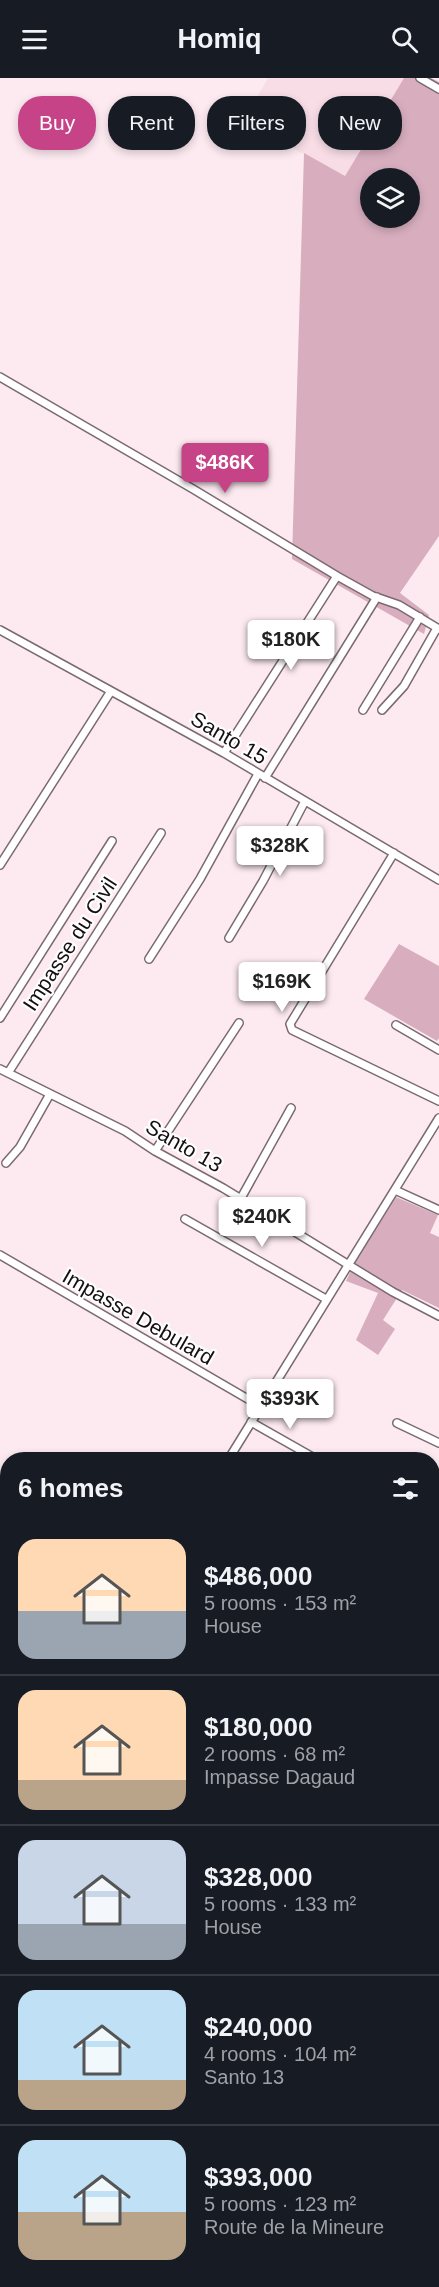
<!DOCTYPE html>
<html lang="en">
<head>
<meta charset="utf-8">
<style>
  :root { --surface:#171b24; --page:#20242c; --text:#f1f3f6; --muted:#9ea1a6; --line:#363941; --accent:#c74388 }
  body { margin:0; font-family:Arial,sans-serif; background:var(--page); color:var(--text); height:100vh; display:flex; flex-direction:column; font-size:22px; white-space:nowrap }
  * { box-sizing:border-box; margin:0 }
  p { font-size:20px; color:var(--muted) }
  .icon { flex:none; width:33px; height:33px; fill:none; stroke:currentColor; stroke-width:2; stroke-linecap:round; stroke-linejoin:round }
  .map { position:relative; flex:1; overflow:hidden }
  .side { position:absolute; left:0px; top:1374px; width:440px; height:836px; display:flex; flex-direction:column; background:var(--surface); border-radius:24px 24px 0 0; box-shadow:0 3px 9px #0003 }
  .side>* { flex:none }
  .hud { position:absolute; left:18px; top:18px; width:404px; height:54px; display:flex; gap:12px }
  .fabs { position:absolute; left:360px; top:90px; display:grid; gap:12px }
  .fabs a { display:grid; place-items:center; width:60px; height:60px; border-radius:50%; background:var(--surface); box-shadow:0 3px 9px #0003; font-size:30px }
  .price { position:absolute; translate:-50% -51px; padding:0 14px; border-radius:6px; background:#fff; color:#222; font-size:20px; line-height:39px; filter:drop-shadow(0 2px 3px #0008) }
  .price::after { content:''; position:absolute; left:50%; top:36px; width:18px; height:14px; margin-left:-9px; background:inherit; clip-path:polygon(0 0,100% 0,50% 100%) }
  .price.on { background:var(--accent); color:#fff }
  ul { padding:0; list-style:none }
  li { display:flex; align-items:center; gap:18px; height:150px; padding:0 18px }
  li+li { border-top:2px solid var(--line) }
  li span { display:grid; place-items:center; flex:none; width:168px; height:120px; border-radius:18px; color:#555 }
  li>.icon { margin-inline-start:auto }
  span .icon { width:72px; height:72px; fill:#fffc; stroke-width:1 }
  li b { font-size:26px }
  h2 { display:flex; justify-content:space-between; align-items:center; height:72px; padding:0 18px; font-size:26px }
  .pill { padding:0 21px; border-radius:24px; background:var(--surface); box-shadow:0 3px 9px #0003; font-size:21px; line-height:54px }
  .pill.on { background:var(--accent); color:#fff }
  header { display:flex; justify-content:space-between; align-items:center; height:78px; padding:0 18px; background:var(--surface); font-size:27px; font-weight:700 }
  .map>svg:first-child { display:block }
</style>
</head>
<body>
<header><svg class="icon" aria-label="menu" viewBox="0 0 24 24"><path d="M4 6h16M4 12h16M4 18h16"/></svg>Homiq<svg class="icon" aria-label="search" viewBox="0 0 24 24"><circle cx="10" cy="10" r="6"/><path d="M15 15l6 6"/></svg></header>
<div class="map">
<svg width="439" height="2209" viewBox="0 0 439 2209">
  <rect width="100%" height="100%" fill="#fdeaf1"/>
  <path fill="#f8dde7" d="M268,0H404L345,98L243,44Z"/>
  <path fill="#f4cede" d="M436,1600L439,1601V1659L432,1655V1606Z
    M439,1661V1720L432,1733V1672Z
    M432,1735L439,1739V1784L432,1794Z"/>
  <path fill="#d8aebf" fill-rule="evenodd" d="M404,0H431L439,4V458L400,515L429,537L424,556L292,481L304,75L345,98ZM370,100H410V140H370Z
    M399,866L439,888V960L437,963L364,921Z
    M396,1119L438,1137L430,1155L439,1159V1230L402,1212L383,1242L395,1251L378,1277L356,1262L378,1215L346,1203L354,1186Z"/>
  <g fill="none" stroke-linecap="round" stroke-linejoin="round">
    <defs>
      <path id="minor" d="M420,0L439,11
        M0,299L193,411L337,498L373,518L399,527L439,551
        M0,552L224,675L439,802
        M363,632L420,539
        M382,632L404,608L437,550
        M224,675L337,498
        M265,700L377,519
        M394,775L290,946L292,952L439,1023
        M0,787L111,613
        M229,860L263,803L305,723
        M149,881L200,801L258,696
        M0,940L112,763
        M396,947L439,972
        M0,991L125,1053L155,1073L223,1110L393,1214L439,1238
        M8,995L161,755
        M155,1073L239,945
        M6,1085L20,1069L50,1016
        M395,1112L439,1132
        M240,1122L291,1030
        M185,1141L326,1221
        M0,1177L260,1328
        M251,1344L318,1382
        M397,1345L439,1365
        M228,1382L439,1040
        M0,1482L8,1486
        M0,1601L8,1606
        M432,1648L439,1651
        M0,1734L8,1722
        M432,1936L439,1940
        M0,1998L8,1985
        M0,2116L8,2119
        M432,2118L439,2104
        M168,2202L182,2209
        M385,2209L389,2202"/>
      <path id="primary" d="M432,1570L439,1560
        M121,2209L123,2202"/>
    </defs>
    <use href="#minor" stroke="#7b6a71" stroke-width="10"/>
    <use href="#primary" stroke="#d0cfcf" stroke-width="14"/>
    <use href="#minor" stroke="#fff" stroke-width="7"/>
    <use href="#primary" stroke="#dea6c0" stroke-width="10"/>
  </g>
  <g text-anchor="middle" stroke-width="4.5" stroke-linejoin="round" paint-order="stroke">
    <g font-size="21" fill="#140e11" stroke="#fdfdfd">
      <text transform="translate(229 660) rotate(30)" y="7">Santo 15</text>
      <text transform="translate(70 866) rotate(-57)" y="7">Impasse du Civil</text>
      <text transform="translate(184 1068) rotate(30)" y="7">Santo 13</text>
      <text transform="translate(138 1239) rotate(30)" y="7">Impasse Debulard</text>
    </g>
  </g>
</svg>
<div class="fabs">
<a><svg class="icon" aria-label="layers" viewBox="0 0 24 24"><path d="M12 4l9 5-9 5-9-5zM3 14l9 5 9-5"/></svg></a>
</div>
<b class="price on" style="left:225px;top:416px">$486K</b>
<b class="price" style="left:291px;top:593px">$180K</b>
<b class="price" style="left:280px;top:799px">$328K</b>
<b class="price" style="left:282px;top:935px">$169K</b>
<b class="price" style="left:262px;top:1170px">$240K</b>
<b class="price" style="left:290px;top:1352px">$393K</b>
<div class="hud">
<a class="pill on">Buy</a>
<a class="pill">Rent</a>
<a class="pill">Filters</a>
<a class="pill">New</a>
</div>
<section class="side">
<h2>6 homes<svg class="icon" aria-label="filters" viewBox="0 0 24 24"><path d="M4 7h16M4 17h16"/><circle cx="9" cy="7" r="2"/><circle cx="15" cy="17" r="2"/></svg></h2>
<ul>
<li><span style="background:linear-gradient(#ffd9b3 60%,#9aa5b1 0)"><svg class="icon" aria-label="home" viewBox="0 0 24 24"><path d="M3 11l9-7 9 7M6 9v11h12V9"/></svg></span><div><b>$486,000</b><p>5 rooms · 153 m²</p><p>House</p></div></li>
<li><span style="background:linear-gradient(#ffd9b3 75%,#b9a48a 0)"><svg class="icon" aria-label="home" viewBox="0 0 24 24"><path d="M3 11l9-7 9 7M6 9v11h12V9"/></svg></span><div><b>$180,000</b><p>2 rooms · 68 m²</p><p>Impasse Dagaud</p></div></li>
<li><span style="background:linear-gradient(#c9d6e8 70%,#9aa5b1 0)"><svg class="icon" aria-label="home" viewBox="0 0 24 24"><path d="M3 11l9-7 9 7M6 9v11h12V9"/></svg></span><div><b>$328,000</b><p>5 rooms · 133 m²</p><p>House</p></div></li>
<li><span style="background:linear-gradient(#bfe0f5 75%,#b9a48a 0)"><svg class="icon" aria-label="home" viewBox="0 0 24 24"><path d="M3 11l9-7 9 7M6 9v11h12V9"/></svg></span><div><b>$240,000</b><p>4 rooms · 104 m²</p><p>Santo 13</p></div></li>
<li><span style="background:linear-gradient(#bfe0f5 60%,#b9a48a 0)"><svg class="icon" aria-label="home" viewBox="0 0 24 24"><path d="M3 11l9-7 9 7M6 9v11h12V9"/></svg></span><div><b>$393,000</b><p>5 rooms · 123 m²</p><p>Route de la Mineure</p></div></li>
</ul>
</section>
</div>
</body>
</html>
